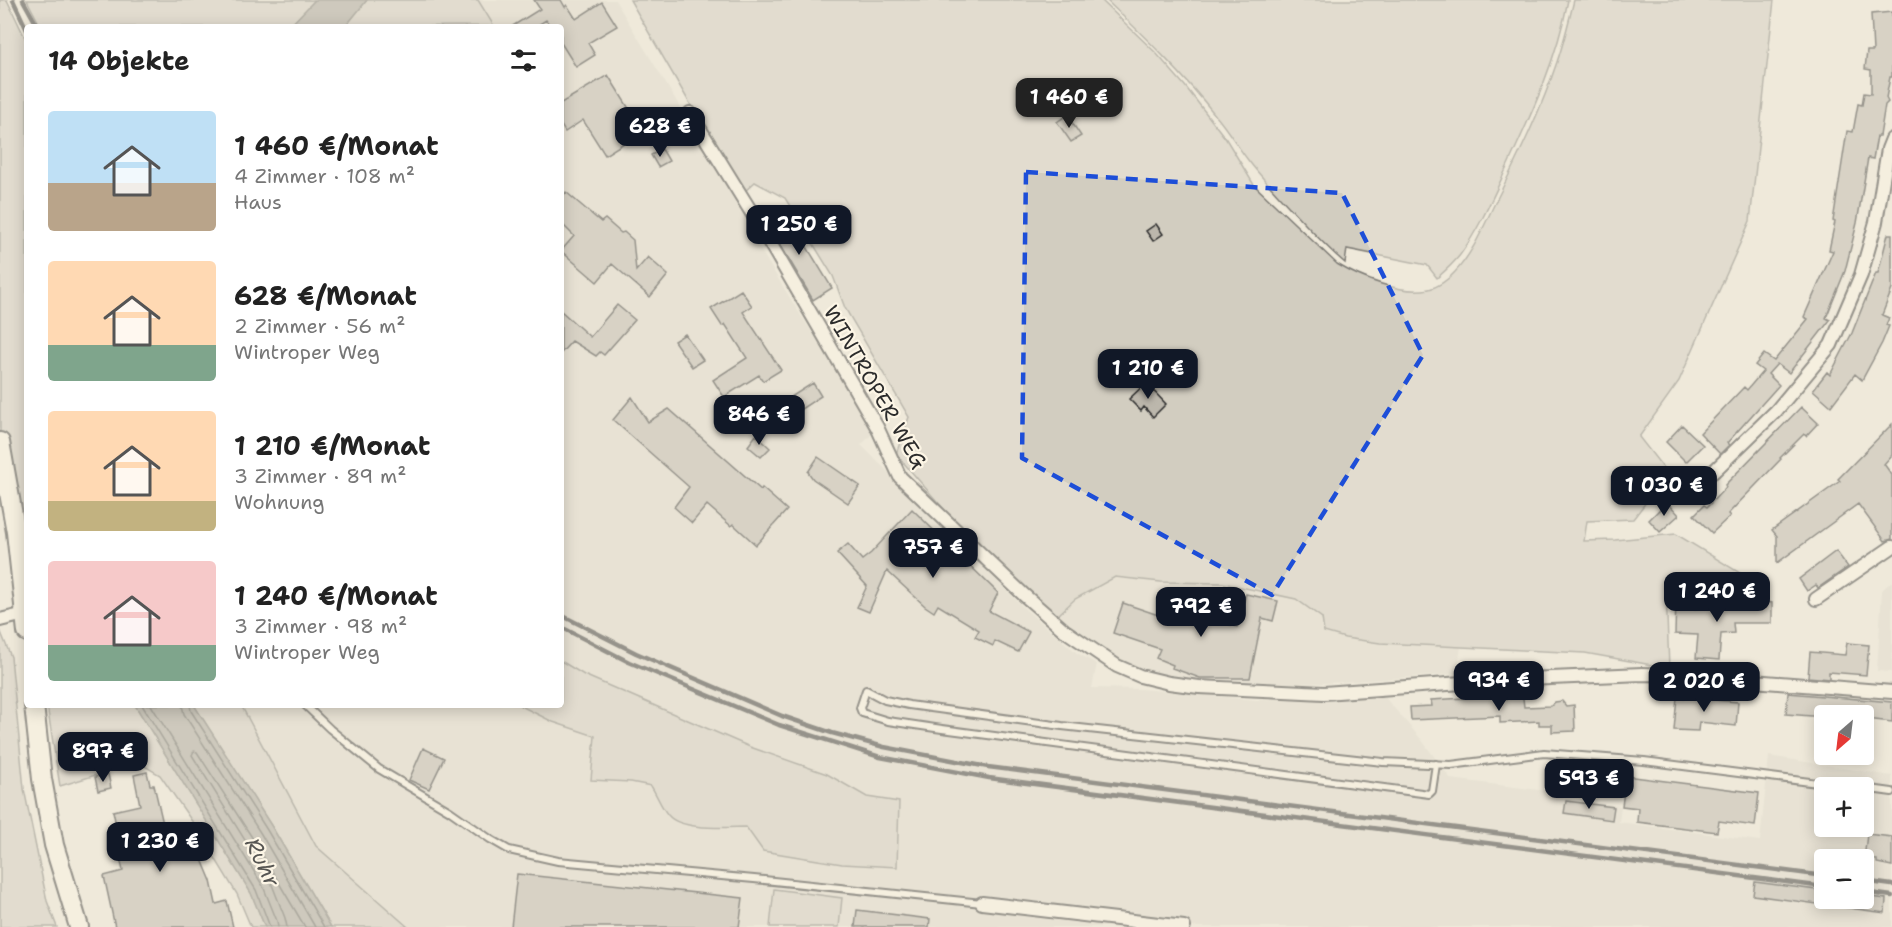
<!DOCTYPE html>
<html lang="de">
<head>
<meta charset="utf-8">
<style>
  :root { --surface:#fff; --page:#f6f6f6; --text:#222; --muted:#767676; --accent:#111827 }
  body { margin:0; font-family:"Shantell Sans",sans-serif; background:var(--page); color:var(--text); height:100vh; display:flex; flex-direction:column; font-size:22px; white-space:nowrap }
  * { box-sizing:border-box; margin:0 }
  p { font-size:20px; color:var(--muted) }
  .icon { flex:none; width:33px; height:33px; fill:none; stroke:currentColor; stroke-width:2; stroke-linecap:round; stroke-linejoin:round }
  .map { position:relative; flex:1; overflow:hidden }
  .sheet { position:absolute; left:24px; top:24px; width:540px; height:684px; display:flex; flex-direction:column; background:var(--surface); border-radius:6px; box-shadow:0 3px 15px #0003 }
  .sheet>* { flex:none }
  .needle { width:39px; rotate:208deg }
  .buttons { position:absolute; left:1814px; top:705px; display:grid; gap:12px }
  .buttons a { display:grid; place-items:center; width:60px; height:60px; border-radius:6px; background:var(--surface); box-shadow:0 3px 15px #0003; font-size:30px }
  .price { position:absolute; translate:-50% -51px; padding:0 14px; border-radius:12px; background:var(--accent); color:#fff; font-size:20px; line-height:39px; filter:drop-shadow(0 2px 3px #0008) }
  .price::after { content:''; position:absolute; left:50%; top:36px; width:18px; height:14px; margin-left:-9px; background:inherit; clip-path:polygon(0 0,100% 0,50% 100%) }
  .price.on { background:#222; color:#fff }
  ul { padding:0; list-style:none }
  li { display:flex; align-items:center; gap:18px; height:150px; padding:0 24px }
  li span { display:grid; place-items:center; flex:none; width:168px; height:120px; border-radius:6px; color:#555 }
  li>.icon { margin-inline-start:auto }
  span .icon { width:72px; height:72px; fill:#fffc; stroke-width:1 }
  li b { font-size:26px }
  h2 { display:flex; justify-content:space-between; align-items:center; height:72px; padding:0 24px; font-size:26px }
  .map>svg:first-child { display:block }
</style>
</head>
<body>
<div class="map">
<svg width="1892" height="927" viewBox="0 0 1892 927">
  <rect width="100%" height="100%" fill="#efe9da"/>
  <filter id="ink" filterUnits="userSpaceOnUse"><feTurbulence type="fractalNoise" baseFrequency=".0167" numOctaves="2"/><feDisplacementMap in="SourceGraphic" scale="12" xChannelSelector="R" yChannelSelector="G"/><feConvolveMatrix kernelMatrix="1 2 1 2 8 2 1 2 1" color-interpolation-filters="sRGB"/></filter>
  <g filter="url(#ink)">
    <path fill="#e0dacc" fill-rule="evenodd" d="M478,0H615L741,207L752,236L798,311L872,424L873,433L861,445L1025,609L1077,653L1097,664L1092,688L1141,689L1257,700L1382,694L1421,739L1451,779L1563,793V798L1621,806L1619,822L1760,841L1769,756L1892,776V927H408L316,846L241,705H519L553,722L595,736L592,780L631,782L651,786L669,816L682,823L716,828L746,827L763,851L842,864L897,867L899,802L867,797L827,774L750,747L584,675L561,661V27H494ZM1824,788H1863V826H1824ZM1824,860H1863V898H1824Z
      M1115,577L1161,582L1222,583L1296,599L1322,618L1345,638L1380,643L1461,646L1457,674L1328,683L1270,684L1188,682L1148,671L1115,657L1057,616L1075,599Z
      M1892,581V672L1877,671L1882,590Z"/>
    <path fill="#d2cdc0" stroke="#7e7c76" stroke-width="1.5" d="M0,0H7L27,42V581L0,438Z
      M27,0H315L289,27H41Z
      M367,0H478L494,26L345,27Z
      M630,0H1101L1156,53L1185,86L1226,139L1254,185L1337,264C1360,278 1402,295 1429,289C1438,287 1449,279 1455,272C1474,252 1484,225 1496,201C1519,155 1541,110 1557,62C1564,42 1569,21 1574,0H1774L1750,221L1679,381L1639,437L1668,474L1633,519L1587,521L1584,541L1615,540L1676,534L1745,576L1731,587L1666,590L1669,668L1585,653L1380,643L1345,638L1324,632L1322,618L1296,599L1222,583L1161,582L1115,577L1075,599L1057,616L962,530L896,454L909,417L845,308L833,276L785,198L755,182L745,191L711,140Z
      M1106,0H1568C1557,59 1532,113 1507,167C1493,197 1479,229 1460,255C1453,264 1445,271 1437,278L1427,265L1347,249L1345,263C1325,246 1308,227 1290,208C1276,193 1261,177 1248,160C1237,146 1228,130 1216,116C1184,75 1144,36 1106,0Z
      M0,630L11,657L24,789L47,901L57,927H0Z
      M561,661L584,675L750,747L827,774L867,797L899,802L897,867L842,864L763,851L746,827C727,827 681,831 668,815C661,807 657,795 651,786L631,782L591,780L595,736L553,722L519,705H561Z
      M47,705H135L251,893L265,927H251L237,894L198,830L160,775L138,762L60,786Z
      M194,705H241L316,846L408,927H331L272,827Z
      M774,889L842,898L839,927H770Z"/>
    <path fill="#a6a399" stroke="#75736d" stroke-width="1.5" d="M315,0H367L345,27H289Z
      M135,705H194L272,827L331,927H265L251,893Z"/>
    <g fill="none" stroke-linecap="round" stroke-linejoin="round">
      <path stroke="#5c5b57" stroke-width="1.5" d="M142,705L256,890L270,927
        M151,705L263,886L277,921L278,927
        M182,705L184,714L261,834L315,927
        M190,705L191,711L267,830L324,927
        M287,927L285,918L271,882L192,755L194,751L197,752L253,839L305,927"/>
    </g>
    <path fill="#bcb7ac" stroke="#2b2b2b" stroke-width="1.5" d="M534,0H561L565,7L567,5L576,19L602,2L617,26L588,43L595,55L576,67L561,43V27H551L546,20L535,27H511L540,9Z
      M1892,12V77H1890L1886,98L1888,102L1885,105L1880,136H1877L1873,159L1868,158L1857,223L1845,271L1826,318L1830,320L1789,373L1777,364L1768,374L1779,385L1727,443L1729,445L1720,454L1700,433L1744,387L1747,390L1763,371L1755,365L1764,354L1774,361L1808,319L1804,317L1833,251L1829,250L1835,222L1833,221L1847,131L1853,132L1858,104L1862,105L1864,93L1871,94V70L1865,69L1867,51H1873L1871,14Z
      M608,75L643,131L605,155L583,120L565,132L561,125V103Z
      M1067,115L1081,136L1071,142L1057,122Z
      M662,149L669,161L658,167L651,155Z
      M566,192L601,222L605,219L621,233L624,232L633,240L636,271L648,257L668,275L650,297L612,264L597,282L561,251L574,236L561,223V198Z
      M785,211L832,288L813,300L767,222Z
      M1156,224L1163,234L1153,241L1146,231Z
      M1888,234H1892V289L1882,315L1889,318L1886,325L1889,326L1882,343L1862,380L1855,374L1831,406L1813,390L1827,372L1830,375L1852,333L1876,273H1878Z
      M741,290L752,306L743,312L781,370L763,381L759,375L724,397L713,380L747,358L725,324L722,326L711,309Z
      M617,305L635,320L604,355L600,352L596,356L572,341L561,353V311L590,337Z
      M685,334L703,360L692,367L674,341Z
      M813,383L821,396L792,415L783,402Z
      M1146,383L1166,404L1153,417L1144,407L1141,411L1129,399Z
      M632,397L648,422L669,409L761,490L762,488L787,510L756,545L733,524L731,526L707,505L692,523L674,507L689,487L613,420Z
      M1801,407L1818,423L1806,436L1804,434L1780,458L1781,459L1728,514L1730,516L1712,533L1694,515L1704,505L1707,507L1726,487L1725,485Z
      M1892,424V455L1884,464L1892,475V539L1885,541L1858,504L1777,563V536L1772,530L1840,481L1838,479Z
      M1682,425L1703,445L1686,462L1666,442Z
      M756,435L770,448L761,457L748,446Z
      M818,457L860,486L848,503L813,479L808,472Z
      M1667,502L1679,515L1660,532L1649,520Z
      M912,509L998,593L989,611L1029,632L1018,652L995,641L993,646L975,637L979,630L938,605L934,612L925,606L887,571L869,612L857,607L867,586L837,553L848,544L862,560L871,553Z
      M1836,551L1848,567L1818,588L1816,585L1807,591L1799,579Z
      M1246,594L1278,601L1273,621L1262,618L1250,678H1200L1172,668L1173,665L1156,658L1160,649L1113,633L1123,603L1176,621L1180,608L1237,627Z
      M1676,599H1688V609L1747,606V603H1761V601L1772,603V623H1733L1734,633L1721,634L1719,660L1696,658L1698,635L1675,634Z
      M1847,643L1869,645L1866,675L1829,672V679L1808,677L1810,652L1845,655Z
      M1788,693L1892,702V722L1866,719L1867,716H1824V717L1786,714Z
      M1499,696L1500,699L1523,698L1524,707L1551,706L1555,702L1562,701L1566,706L1574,705L1575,731L1552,732V725H1539V721L1500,723V716L1411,720L1410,707L1432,706L1431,700Z
      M1677,697L1738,702L1736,726L1699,722L1698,731L1674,730Z
      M423,748L444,758L429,789L409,780Z
      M147,772L150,785H154L167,841L179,838L180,842L193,838L211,881L216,904L227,901L233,927H115L104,876L123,871L118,848H121L113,811L140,805L134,775Z
      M108,774L111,788L98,791L95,777Z
      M1626,776L1759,793L1755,826L1719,821L1717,832L1637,822L1638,808L1622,806Z
      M1566,801L1614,807L1612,820L1564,813Z
      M1867,834L1892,837V866L1877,863V860L1864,859Z
      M517,874L743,898L739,927H511Z
      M1755,882L1824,891V905L1753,895Z
      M1863,896L1886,899L1885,913L1835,906L1836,898H1863Z
      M857,910L930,919L929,927H855Z"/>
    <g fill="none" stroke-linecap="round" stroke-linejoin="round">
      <defs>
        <path id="lane" d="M305,705L330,729L379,769L450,811L490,839L509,850L558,861L754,879L982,903
          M1436,764L1432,791L1429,794L942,729L888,721L862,713L860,708L866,690L885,700L909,705L1062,726L1383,762L1451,765L1544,753L1644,761L1857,788
          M1863,788L1892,792"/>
        <path id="street" d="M690,113L763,231L877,427L900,477L1024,595L1064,630L1117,666L1140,676L1169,683L1199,687L1324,693L1503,680L1642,674L1678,675L1892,692
          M1713,472L1776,411L1831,345L1861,275L1876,222L1888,149L1892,139
          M1816,599L1892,547
          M0,620L25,614
          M982,903L1184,927"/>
        <path id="secondary" d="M0,442L16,532L27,632
          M34,705L42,779L54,845L79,927"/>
      </defs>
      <use href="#lane" stroke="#2b2b2b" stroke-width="10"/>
      <use href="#street" stroke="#2b2b2b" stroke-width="16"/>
      <use href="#secondary" stroke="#2b2b2b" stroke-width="22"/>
      <use href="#lane" stroke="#fcf5e5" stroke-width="6"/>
      <use href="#street" stroke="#fcf5e5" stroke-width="12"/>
      <use href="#secondary" stroke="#fcf5e5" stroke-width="18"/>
      <path stroke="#2b2b2b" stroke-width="4.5" d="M13,0L27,30
        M23,0L38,27
        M561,615L636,653L782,716L832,733L884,747L988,767L1824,876
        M561,627L629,662L779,725L880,757L989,778L1824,887
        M1863,881L1892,885
        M1863,892L1892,896"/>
    </g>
  </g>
  <path d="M0 0H1892V927H0ZM1026,172L1342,193L1423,355L1272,595L1022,458Z" fill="#efe9da" fill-opacity=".55" fill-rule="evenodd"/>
  <path fill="none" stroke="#1d4ed8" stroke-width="4.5" stroke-dasharray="12 8" stroke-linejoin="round" d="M1026,172L1342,193L1423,355L1272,595L1022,458Z"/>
  <g text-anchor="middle" stroke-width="4.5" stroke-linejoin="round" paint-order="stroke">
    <g font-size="21" fill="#2b2b2b" stroke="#fcf5e5">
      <text transform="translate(875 387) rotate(60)" y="7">WINTROPER WEG</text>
    </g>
    <g font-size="22" font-style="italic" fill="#565552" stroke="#fcf5e5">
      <text transform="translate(263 862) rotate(64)" y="8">Ruhr</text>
    </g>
  </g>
</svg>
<div class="buttons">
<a><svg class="needle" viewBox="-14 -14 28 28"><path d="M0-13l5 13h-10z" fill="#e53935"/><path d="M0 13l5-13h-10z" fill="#767676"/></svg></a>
<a>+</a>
<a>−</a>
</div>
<b class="price on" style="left:1069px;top:129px">1 460 €</b>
<b class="price" style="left:660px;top:158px">628 €</b>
<b class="price" style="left:799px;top:256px">1 250 €</b>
<b class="price" style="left:1148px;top:400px">1 210 €</b>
<b class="price" style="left:759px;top:446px">846 €</b>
<b class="price" style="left:1664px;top:517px">1 030 €</b>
<b class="price" style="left:933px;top:579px">757 €</b>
<b class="price" style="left:1717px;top:623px">1 240 €</b>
<b class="price" style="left:1201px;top:638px">792 €</b>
<b class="price" style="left:1499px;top:712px">934 €</b>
<b class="price" style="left:1704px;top:713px">2 020 €</b>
<b class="price" style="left:103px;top:783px">897 €</b>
<b class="price" style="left:1589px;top:810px">593 €</b>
<b class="price" style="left:160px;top:873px">1 230 €</b>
<section class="sheet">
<h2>14 Objekte<svg class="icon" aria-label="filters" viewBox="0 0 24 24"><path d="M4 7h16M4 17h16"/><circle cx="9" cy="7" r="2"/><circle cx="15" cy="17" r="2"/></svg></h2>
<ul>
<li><span style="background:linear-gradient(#bfe0f5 60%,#b9a48a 0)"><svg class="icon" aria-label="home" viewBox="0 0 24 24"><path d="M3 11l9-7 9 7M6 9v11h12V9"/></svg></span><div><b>1 460 €/Monat</b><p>4 Zimmer · 108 m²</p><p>Haus</p></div></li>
<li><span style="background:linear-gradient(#ffd9b3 70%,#7fa58c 0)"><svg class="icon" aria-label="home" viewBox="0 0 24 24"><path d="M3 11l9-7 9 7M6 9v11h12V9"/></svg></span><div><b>628 €/Monat</b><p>2 Zimmer · 56 m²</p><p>Wintroper Weg</p></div></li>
<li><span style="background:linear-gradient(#ffd9b3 75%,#c2b280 0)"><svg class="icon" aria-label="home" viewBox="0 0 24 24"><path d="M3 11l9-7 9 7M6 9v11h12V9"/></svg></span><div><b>1 210 €/Monat</b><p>3 Zimmer · 89 m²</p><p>Wohnung</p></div></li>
<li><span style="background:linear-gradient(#f6c9c9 70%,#7fa58c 0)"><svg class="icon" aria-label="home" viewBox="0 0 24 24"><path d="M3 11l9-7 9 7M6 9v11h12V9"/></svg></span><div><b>1 240 €/Monat</b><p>3 Zimmer · 98 m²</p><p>Wintroper Weg</p></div></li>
</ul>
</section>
</div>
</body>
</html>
